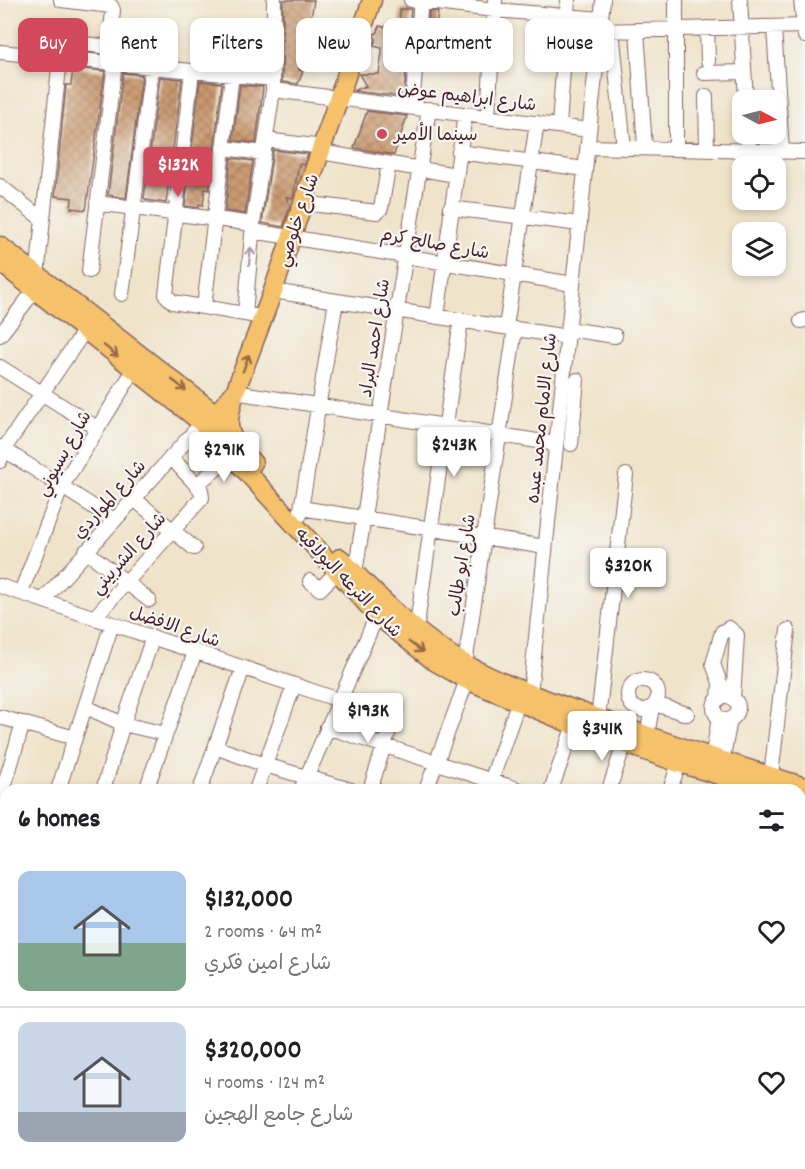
<!DOCTYPE html>
<html lang="en">
<head>
<meta charset="utf-8">
<style>
  :root { --surface:#fff; --page:#f2f2f2; --text:#202124; --muted:#757577; --line:#e0e0e0; --accent:#d1495b }
  body { margin:0; font-family:Dekko,"Playpen Sans Arabic",sans-serif; background:var(--page); color:var(--text); height:100vh; display:flex; flex-direction:column; font-size:22px; white-space:nowrap }
  * { box-sizing:border-box; margin:0 }
  p { font-size:20px; color:var(--muted) }
  .icon { flex:none; width:33px; height:33px; fill:none; stroke:currentColor; stroke-width:2; stroke-linecap:round; stroke-linejoin:round }
  .map { position:relative; flex:1; overflow:hidden }
  .details { position:absolute; left:0px; top:784px; width:806px; height:386px; display:flex; flex-direction:column; background:var(--surface); border-radius:18px 18px 0 0; box-shadow:0 3px 9px #0003 }
  .details>* { flex:none }
  .banner { position:absolute; left:18px; top:18px; width:770px; height:54px; display:flex; gap:12px }
  .needle { width:39px; rotate:97deg }
  .controls { position:absolute; left:732px; top:90px; display:grid; gap:12px }
  .controls a { display:grid; place-items:center; width:54px; height:54px; border-radius:12px; background:var(--surface); box-shadow:0 3px 9px #0003; font-size:30px }
  .price { position:absolute; translate:-50% -51px; padding:0 14px; border-radius:6px; background:#fff; color:#222; font-size:20px; line-height:39px; filter:drop-shadow(0 2px 3px #0008) }
  .price::after { content:''; position:absolute; left:50%; top:36px; width:18px; height:14px; margin-left:-9px; background:inherit; clip-path:polygon(0 0,100% 0,50% 100%) }
  .price.on { background:var(--accent); color:#fff }
  ul { padding:0; list-style:none }
  li { display:flex; align-items:center; gap:18px; height:150px; padding:0 18px }
  li+li { border-top:2px solid var(--line) }
  li span { display:grid; place-items:center; flex:none; width:168px; height:120px; border-radius:12px; color:#555 }
  li>.icon { margin-inline-start:auto }
  span .icon { width:72px; height:72px; fill:#fffc; stroke-width:1 }
  li b { font-size:26px }
  h2 { display:flex; justify-content:space-between; align-items:center; height:72px; padding:0 18px; font-size:26px }
  .chip { padding:0 21px; border-radius:12px; background:var(--surface); box-shadow:0 3px 9px #0003; font-size:21px; line-height:54px }
  .chip.on { background:var(--accent); color:#fff }
  .map>svg:first-child { display:block }
</style>
</head>
<body>
<div class="map">
<svg width="805" height="1169" viewBox="0 0 805 1169">
  <defs>
    <pattern id="building-cross-hatch" width="8" height="8" patternUnits="userSpaceOnUse" patternTransform="scale(1.5)"><rect width="8" height="8" fill="#ca9a6f"/><path d="M0 0l8 8M0 8l8-8" fill="none" stroke="#a67d5b"/></pattern>
  </defs>
  <rect width="100%" height="100%" fill="#f6f6f2"/>
  <filter id="ink" filterUnits="userSpaceOnUse"><feTurbulence type="fractalNoise" baseFrequency=".0167" numOctaves="2"/><feDisplacementMap in="SourceGraphic" scale="12" xChannelSelector="R" yChannelSelector="G"/><feConvolveMatrix kernelMatrix="1 2 1 2 8 2 1 2 1" color-interpolation-filters="sRGB"/></filter>
  <filter id="wash" filterUnits="userSpaceOnUse"><feTurbulence type="fractalNoise" baseFrequency=".008" numOctaves="4" result="noise"/><feDisplacementMap in="SourceGraphic" scale="24" xChannelSelector="R" yChannelSelector="G"/><feGaussianBlur stdDeviation="1.35" result="paint"/><feColorMatrix in="noise" values="0 0 0 0 0 0 0 0 0 0 0 0 0 0 0 0 0 1.4 0 .05"/><feComposite in="paint" operator="in"/></filter>
  <g filter="url(#wash)">
    <rect width="100%" height="100%" fill="#efe3c9"/>
    <g id="blocks">
      <path fill="url(#building-cross-hatch)" d="M283,0H314L307,42L301,41L299,70L303,71L298,84L282,82Z
        M400,9H411L409,30L399,29Z
        M429,11L438,12L433,56L428,55V66L425,65Z
        M379,26L404,30L400,55L407,56L404,97L353,91L366,86L359,74H379L382,52V48L373,46L376,39L373,35L378,32Z
        M73,68L105,71L86,210L71,208L72,198L55,196L66,85H71Z
        M123,73L142,75L126,198L108,195Z
        M160,77L182,79L166,203L146,200L144,198Z
        M200,81L222,83L209,190L205,189L203,205L199,204V208L185,206Z
        M240,85L263,87L256,143L233,140Z
        M367,111L407,116L394,155L354,148Z
        M273,150L308,154L304,165L299,164L293,198L286,197L290,206L283,227L262,223Z
        M231,158L253,161L245,214L225,211Z"/>
    </g>
  </g>
  <g filter="url(#ink)">
    <use href="#blocks" fill-opacity="0" stroke="#846462" stroke-width="1.5"/>
    <g fill="none" stroke-linecap="round" stroke-linejoin="round">
      <defs>
        <path id="minor" d="M61,0L111,6L113,10L108,62
          M411,0L494,10L601,19
          M740,0L746,100
          M801,0L805,36
          M774,27L782,152
          M707,28L708,61
          M612,30L624,148
          M637,30L645,148
          M600,31L805,26
          M0,52L273,79
          M44,56L45,43L50,40L109,47
          M192,71L166,295L173,302L263,317
          M203,72L206,31
          M704,73L744,72
          M273,90L589,130
          M706,96L707,150
          M412,107L421,0
          M488,117L495,0
          M559,126L568,0
          M748,134L749,151
          M266,140L323,147
          M588,147L805,152
          M223,148L264,153
          M676,149V0
          M321,152L456,175
          M459,152L585,169
          M0,186L43,220
          M97,203L253,224
          M303,203L377,212L381,208L389,164
          M450,208L580,224
          M253,231L573,284
          M89,271L115,63
          M273,291L568,337
          M122,294L152,67
          M204,307L232,75
          M245,314L253,224L273,90L274,0
          M437,317L465,114
          M801,321L805,320
          M506,327L537,123
          M568,329L615,336
          M0,335L38,286L37,276L60,58
          M0,367L97,428
          M235,392L556,444
          M571,444L577,380
          M0,447L114,520
          M0,461L6,446L85,330
          M196,485L231,457
          M133,498L194,548
          M301,508L545,547
          M300,515L336,301
          M86,551L149,600
          M355,573L429,109
          M310,581L320,589L337,572
          M0,586L339,700
          M21,592L62,486L134,370
          M44,599L202,423
          M94,618L202,498L201,490L171,457
          M416,631L461,320
          M465,664L515,329
          M628 695a15 15 0 1 1 30 0a15 15 0 1 1-30 0Z
          M530,694L603,0
          M714 708a12 12 0 1 1 24 0a12 12 0 1 1-24 0Z
          M719,699L720,683L713,664L722,632L729,628L737,635L733,699
          M655,704L687,714
          M86,707L123,724L166,734
          M0,717L75,738
          M598,719L626,475
          M327,727L520,790
          M647,736L652,707
          M215,747L265,765L351,790
          M712,759L719,718
          M722,762L730,720
          M771,776L788,630
          M58,790L112,624
          M103,790L123,724L153,637
          M146,790L195,652
          M200,790L243,668
          M256,790L294,685
          M301,790L377,615
          M370,790L396,708
          M426,790L467,680
          M488,790L518,703
          M551,790L574,725
          M609,790L624,744
          M670,790L679,763
          M1,797L23,723
          M800,849L802,800
          M800,889L805,890
          M800,973H805
          M800,1075H805
          M221,1164L260,1169
          M727,1164L764,1169
          M99,1169L100,1164
          M163,1169L164,1164
          M210,1169L211,1164
          M310,1169L312,1164
          M374,1169L375,1164
          M432,1169L434,1164
          M489,1169L491,1164
          M544,1169L545,1164
          M598,1169L600,1164
          M649,1169L650,1164
          M701,1169V1164
          M779,1169V1164"/>
        <path id="major" d="M0,246L216,414
          M0,262L202,423L377,615L434,661L467,680L574,725L679,763L768,790
          M235,392C225,431 225,432 253,463
          M210,432L216,414L235,392L273,291L372,0
          M340,558C378,597 418,637 465,664C503,685 543,699 584,713C657,740 731,764 805,787
          M800,800L805,801
          M0,1143L6,1146
          M7,1164L18,1169
          M46,1164L58,1169"/>
      </defs>
      <use href="#minor" stroke="#846462" stroke-width="16"/>
      <use href="#major" stroke="#846462" stroke-width="21"/>
      <use href="#minor" stroke="#fff" stroke-width="14"/>
      <use href="#major" stroke="#f5c16b" stroke-width="18"/>
    </g>
    <defs><path id="oneway-shaft" d="M-6 0H5M1.5-3L5.5 0L1.5 3" fill="none" stroke-width="1.6" stroke-linecap="round" stroke-linejoin="round" transform="scale(1.5)"/></defs>
    <use stroke="#ae9aa0" href="#oneway-shaft" transform="translate(250 256) rotate(-84)"/>
    <g stroke="#976848">
      <use href="#oneway-shaft" transform="translate(111 351) rotate(39)"/>
      <use href="#oneway-shaft" transform="translate(246 363) rotate(-70)"/>
      <use href="#oneway-shaft" transform="translate(179 385) rotate(38)"/>
      <use href="#oneway-shaft" transform="translate(416 647) rotate(36)"/>
    </g>
  </g>
  <circle fill="#d1495b" stroke="#f6f6f2" stroke-width="2" cx="382" cy="134" r="6"/>
  <g text-anchor="middle" stroke-width="4.5" stroke-linejoin="round" paint-order="stroke">
    <g font-size="18" fill="#4a1f2b" stroke="#f6f6f2">
      <text transform="translate(467 96) rotate(7)" y="6">شارع ابراهيم عوض</text>
      <text transform="translate(297 220) rotate(-71)" y="6">شارع خلوصي</text>
      <text transform="translate(435 243) rotate(10)" y="6">شارع صالح كرم</text>
      <text transform="translate(374 338) rotate(-81)" y="6">شارع احمد البراد</text>
      <text transform="translate(541 418) rotate(-84)" y="6">شارع الامام محمد عبده</text>
      <text transform="translate(63 453) rotate(-61)" y="6">شارع بسيوني</text>
      <text transform="translate(109 499) rotate(-48)" y="6">شارع المواردي</text>
      <text transform="translate(128 553) rotate(-48)" y="6">شارع الشربيني</text>
      <text transform="translate(461 565) rotate(-81)" y="6">شارع ابو طالب</text>
      <text transform="translate(349 582) rotate(46)" y="6">شارع الترعه البولاقيه</text>
      <text transform="translate(175 626) rotate(19)" y="6">شارع الافضل</text>
    </g>
    <g font-size="18" fill="#4a1f2b" stroke="#f6f6f2" text-anchor="start">
      <text x="394" y="140">سينما الأمير</text>
    </g>
  </g>
</svg>
<div class="controls">
<a><svg class="needle" viewBox="-14 -14 28 28"><path d="M0-13l5 13h-10z" fill="#e53935"/><path d="M0 13l5-13h-10z" fill="#757577"/></svg></a>
<a><svg class="icon" aria-label="locate" viewBox="0 0 24 24"><circle cx="12" cy="12" r="6"/><path d="M12 2v4M12 18v4M2 12h4M18 12h4"/></svg></a>
<a><svg class="icon" aria-label="layers" viewBox="0 0 24 24"><path d="M12 4l9 5-9 5-9-5zM3 14l9 5 9-5"/></svg></a>
</div>
<b class="price on" style="left:178px;top:198px">$132K</b>
<b class="price" style="left:454px;top:478px">$243K</b>
<b class="price" style="left:224px;top:483px">$291K</b>
<b class="price" style="left:628px;top:599px">$320K</b>
<b class="price" style="left:368px;top:744px">$193K</b>
<b class="price" style="left:602px;top:762px">$341K</b>
<div class="banner">
<a class="chip on">Buy</a>
<a class="chip">Rent</a>
<a class="chip">Filters</a>
<a class="chip">New</a>
<a class="chip">Apartment</a>
<a class="chip">House</a>
</div>
<section class="details">
<h2>6 homes<svg class="icon" aria-label="filters" viewBox="0 0 24 24"><path d="M4 7h16M4 17h16"/><circle cx="9" cy="7" r="2"/><circle cx="15" cy="17" r="2"/></svg></h2>
<ul>
<li><span style="background:linear-gradient(#a9c7e8 60%,#7fa58c 0)"><svg class="icon" aria-label="home" viewBox="0 0 24 24"><path d="M3 11l9-7 9 7M6 9v11h12V9"/></svg></span><div><b>$132,000</b><p>2 rooms · 64 m²</p><p>شارع امين فكري</p></div><svg class="icon" aria-label="heart" viewBox="0 0 24 24"><path d="M12 20l-8-8c-3-5 5-10 8-4 3-6 11-1 8 4z"/></svg></li>
<li><span style="background:linear-gradient(#c9d6e8 75%,#9aa5b1 0)"><svg class="icon" aria-label="home" viewBox="0 0 24 24"><path d="M3 11l9-7 9 7M6 9v11h12V9"/></svg></span><div><b>$320,000</b><p>4 rooms · 124 m²</p><p>شارع جامع الهجين</p></div><svg class="icon" aria-label="heart" viewBox="0 0 24 24"><path d="M12 20l-8-8c-3-5 5-10 8-4 3-6 11-1 8 4z"/></svg></li>
</ul>
</section>
</div>
</body>
</html>
